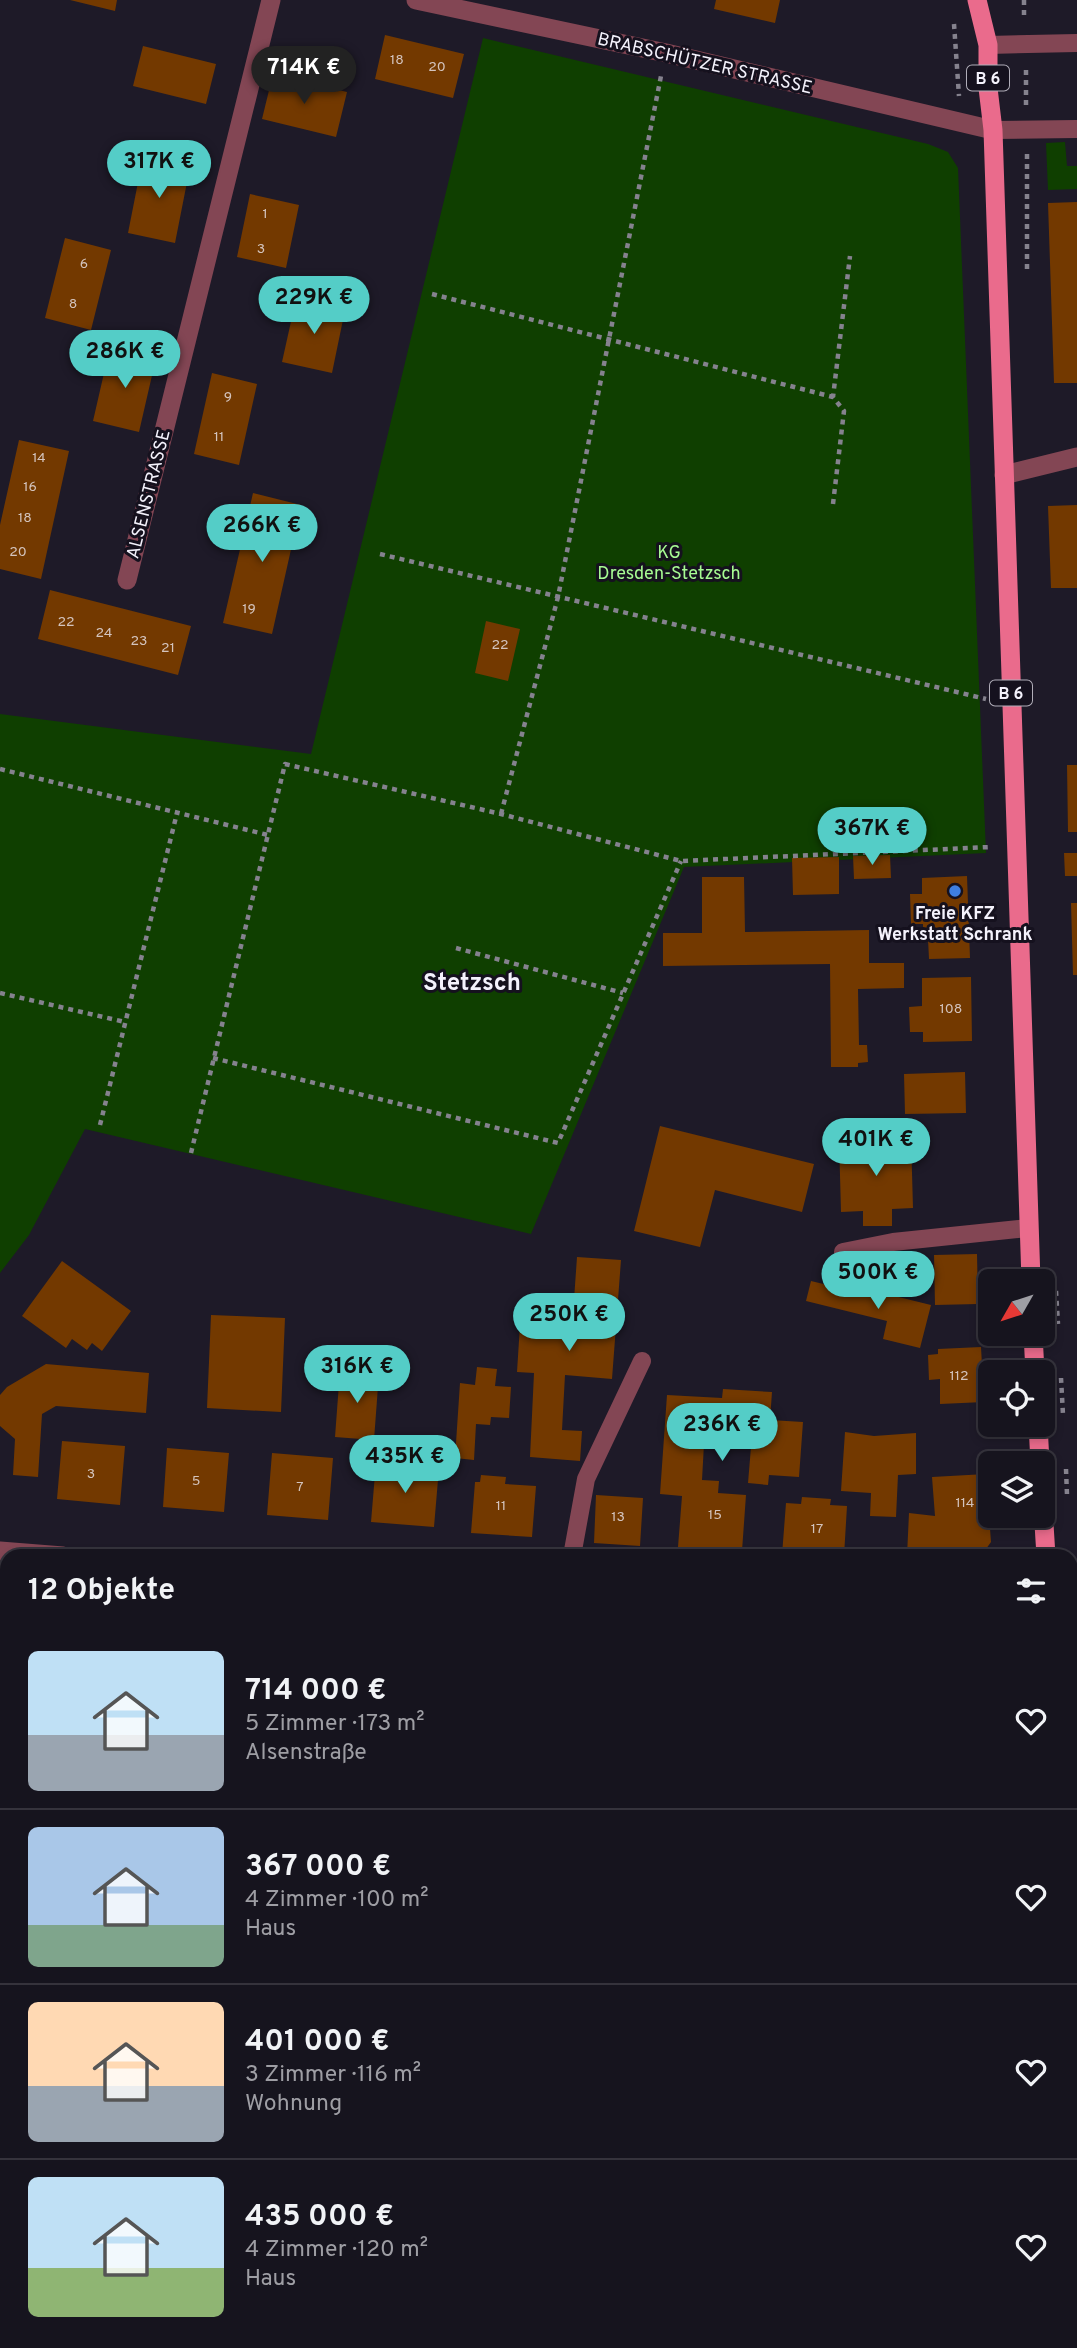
<!DOCTYPE html>
<html lang="de">
<head>
<meta charset="utf-8">
<style>
  :root { --surface:#16141e; --page:#1f1d27; --text:#f1f3f6; --muted:#9e9ea4; --line:#35333c; --accent:#54cdc7 }
  body { margin:0; font-family:Overpass,sans-serif; background:var(--page); color:var(--text); height:100vh; display:flex; flex-direction:column; font-size:26px; white-space:nowrap }
  * { box-sizing:border-box; margin:0 }
  p { font-size:23px; color:var(--muted) }
  .icon { flex:none; width:38px; height:38px; fill:none; stroke:currentColor; stroke-width:2; stroke-linecap:round; stroke-linejoin:round }
  .map { position:relative; flex:1; overflow:hidden }
  .drawer { position:absolute; left:0px; top:1549px; width:1078px; height:800px; display:flex; flex-direction:column; background:var(--surface); border-radius:21px 21px 0 0; box-shadow:0 4px 10px #0003,0 0 0 2px var(--line) }
  .drawer>* { flex:none }
  .needle { width:46px; rotate:231deg }
  .buttons { position:absolute; left:978px; top:1269px; display:grid; gap:14px }
  .buttons a { display:grid; place-items:center; width:77px; height:77px; border-radius:10px; background:var(--surface); box-shadow:0 4px 10px #0003,0 0 0 2px var(--line); font-size:35px }
  .price { position:absolute; translate:-50% -60px; padding:0 16px; border-radius:24px; background:var(--accent); color:#111; font-size:23px; line-height:46px; filter:drop-shadow(0 2px 4px #0008) }
  .price::after { content:''; position:absolute; left:50%; top:42px; width:21px; height:16px; margin-left:-10px; background:inherit; clip-path:polygon(0 0,100% 0,50% 100%) }
  .price.on { background:#222; color:#fff }
  ul { padding:0; list-style:none }
  li { display:flex; align-items:center; gap:21px; height:175px; padding:0 28px }
  li+li { border-top:2px solid var(--line) }
  li span { display:grid; place-items:center; flex:none; width:196px; height:140px; border-radius:10px; color:#555 }
  li>.icon { margin-inline-start:auto }
  span .icon { width:84px; height:84px; fill:#fffc; stroke-width:1 }
  li b { font-size:30px }
  h2 { display:flex; justify-content:space-between; align-items:center; height:84px; padding:0 28px; font-size:30px }
  .map>svg:first-child { display:block }
</style>
</head>
<body>
<div class="map">
<svg width="1077" height="2348" viewBox="0 0 1077 2348">
  <rect width="100%" height="100%" fill="#1e1a28"/>
  <path fill="#0f3f00" d="M483,38L928,144L948,152L958,168L986,853L684,867L531,1234L85,1129L29,1235L0,1273V714L311,754Z
    M1065,142L1067,166H1077V189L1048,190L1046,143Z"/>
  <path fill="#733900" d="M70,0H117L115,11Z
    M716,0H780L775,23L714,9Z
    M385,35L464,54L453,98L375,79Z
    M143,46L216,64L206,104L133,86Z
    M273,74L347,92L336,137L262,119Z
    M143,157L190,167L175,243L128,233Z
    M250,194L299,205L286,268L237,257Z
    M1077,202V383H1054L1048,203Z
    M65,238L111,250L91,330L45,318Z
    M296,299L345,310L332,373L282,362Z
    M110,347L156,358L139,432L93,421Z
    M212,373L257,384L239,465L194,454Z
    M19,440L69,451L41,579L0,569V525Z
    M253,493L301,505L272,634L223,623Z
    M1077,505V588H1051L1048,506Z
    M50,590L191,626L178,675L38,639Z
    M486,621L520,629L508,681L475,673Z
    M1067,765H1077V832H1068Z
    M1064,853H1077V876H1065Z
    M890,855L891,878L854,879L853,856Z
    M839,857V894L793,895L792,858Z
    M967,876L970,958L929,959L928,939H923V924H911L910,894H922V878Z
    M702,877H744L745,932L869,930V963H904V988L858,989L859,1045H867L868,1062L858,1063V1067H831L830,964L663,966V933H702Z
    M1071,903H1077V975H1073Z
    M971,977L972,1041L923,1042V1032H910L909,1007L922,1006V978Z
    M965,1072L966,1113L905,1114L904,1074Z
    M660,1126L814,1164L802,1212L715,1190L700,1247L634,1231Z
    M911,1137L913,1208L892,1209V1226H863V1211L841,1212L839,1139Z
    M977,1254L978,1304L935,1305L934,1255Z
    M577,1257L621,1260L612,1379L565,1375L562,1430L582,1431L580,1461L530,1457L534,1373L517,1372L521,1309L573,1314Z
    M62,1261L131,1311L102,1351L92,1343L87,1350L72,1339L66,1348L22,1316Z
    M811,1281L861,1293L862,1288L931,1305L920,1348L883,1339L887,1321L806,1301Z
    M211,1315L285,1318L281,1412L207,1408Z
    M981,1347L984,1402L940,1404V1379L929,1380L928,1355L938,1354V1349Z
    M46,1364L149,1373L146,1413L56,1406L42,1414L38,1477L13,1475L15,1439L0,1426V1395L7,1387Z
    M477,1367L497,1369L495,1386L511,1387L509,1418L491,1417L490,1425L476,1424L474,1460L455,1458L460,1383L475,1385Z
    M340,1370L379,1373L374,1440L335,1437Z
    M723,1389L772,1392L770,1420L803,1422L799,1477L769,1475L768,1485L748,1483L753,1423L720,1421V1427L705,1426L702,1480L719,1481L718,1493L746,1495L742,1551L678,1547L682,1496L660,1494L667,1395L722,1398Z
    M845,1432L874,1436L916,1433V1474L898,1475L896,1517L870,1516L871,1493L841,1491Z
    M62,1441L125,1446L120,1505L57,1499Z
    M167,1448L229,1453L224,1512L163,1507Z
    M272,1453L333,1458L328,1520L267,1515Z
    M376,1462L439,1468L434,1527L371,1522Z
    M986,1474L991,1542L981,1556H907L909,1513L935,1516L932,1477Z
    M481,1475L506,1477L505,1484L536,1486L532,1537L471,1533L475,1482H480Z
    M596,1495L643,1498L640,1546L594,1543Z
    M802,1497L831,1499L830,1505L847,1506L844,1556L782,1555L786,1503L801,1504Z
    M0,1611H7V1641H0Z
    M0,1894L7,1903V1935L0,1940Z
    M0,2134L7,2142V2157L0,2164Z
    M154,2342H257L253,2348H150Z
    M514,2342H631L639,2348H509Z
    M643,2342H665L662,2348H647L642,2345Z
    M723,2342H772L769,2348H720Z"/>
  <g fill="none" stroke-linecap="round" stroke-linejoin="round">
    <path stroke="#85828e" stroke-width="4.5" stroke-dasharray="5 5" stroke-linecap="butt" d="M1024,0V19
      M954,24L959,96
      M1026,70V107
      M1027,154V271
      M432,294L833,397
      M833,504L844,411L833,397L850,256
      M380,554L986,699
      M0,769L268,835
      M501,814L558,597L661,76
      M456,948L623,993
      M0,993L125,1022
      M213,1058L558,1143L681,861
      M100,1125L177,813
      M191,1153L285,764L501,814L681,861L991,847
      M1056,1291L1058,1324
      M1061,1378L1063,1415
      M1066,1469L1067,1495
      M1071,1565L1075,1629
      M1071,2017L1077,2071
      M94,2348L97,2342
      M303,2348V2342"/>
    <path stroke="#834654" stroke-width="18" d="M988,45L1077,43
      M993,130L1077,129
      M843,1252L893,1242L1028,1228
      M572,1556L586,1479L642,1361
      M1071,1653H1077"/>
    <path stroke="#834654" stroke-width="19" d="M416,0L666,53L993,130
      M1004,475L1077,457
      M127,580L271,0
      M0,1551L63,1556
      M0,2056L7,2064
      M359,2342L369,2348
      M446,2348L451,2342"/>
    <path stroke="#ea6b8c" stroke-width="19" d="M977,0L988,45V88L993,130L1031,1281
      M1033,1334L1035,1372
      M1038,1424L1040,1463
      M1043,1508L1046,1556
      M1071,1811L1077,1864"/>
  </g>
  <circle fill="#3f7fe0" stroke="#15111e" stroke-width="2.5" cx="955" cy="891" r="7"/>
  <g text-anchor="middle" stroke-width="6" stroke-linejoin="round" paint-order="stroke">
    <g font-size="14" fill="#d4c4bd">
      <text x="397" y="64">18</text>
      <text x="437" y="71">20</text>
      <text x="265" y="218">1</text>
      <text x="261" y="253">3</text>
      <text x="84" y="268">6</text>
      <text x="73" y="308">8</text>
      <text x="228" y="401">9</text>
      <text x="219" y="441">11</text>
      <text x="39" y="462">14</text>
      <text x="30" y="491">16</text>
      <text x="25" y="522">18</text>
      <text x="18" y="556">20</text>
      <text x="249" y="613">19</text>
      <text x="66" y="626">22</text>
      <text x="104" y="637">24</text>
      <text x="139" y="645">23</text>
      <text x="500" y="649">22</text>
      <text x="168" y="652">21</text>
      <text x="951" y="1013">108</text>
      <text x="959" y="1380">112</text>
      <text x="91" y="1478">3</text>
      <text x="196" y="1485">5</text>
      <text x="300" y="1491">7</text>
      <text x="965" y="1507">114</text>
      <text x="501" y="1510">11</text>
      <text x="715" y="1519">15</text>
      <text x="618" y="1521">13</text>
      <text x="817" y="1533">17</text>
    </g>
    <g fill="#15111e" stroke="#b1aeb9" stroke-width="2">
      <rect x="967" y="65.5" width="42" height="25" rx="5"/>
      <rect x="990" y="680.5" width="42" height="25" rx="5"/>
    </g>
    <g font-size="16" font-weight="bold" fill="#f4f2fc">
      <text x="988" y="84">B 6</text>
      <text x="1011" y="699">B 6</text>
    </g>
    <g font-size="18" fill="#f4f2fc" stroke="#15111e">
      <text transform="translate(705 63) rotate(13)" y="6">BRABSCHÜTZER STRASSE</text>
      <text transform="translate(148 494) rotate(-76)" y="6">ALSENSTRASSE</text>
    </g>
    <g font-size="18" fill="#a7fb93" stroke="#15111e">
      <text x="669" y="558">KG<tspan x="669" dy="21">Dresden-Stetzsch</tspan></text>
    </g>
    <g font-size="18" font-weight="bold" fill="#f4f2fc" stroke="#15111e">
      <text x="955" y="919">Freie KFZ<tspan x="955" dy="21">Werkstatt Schrank</tspan></text>
    </g>
    <g font-size="24" font-weight="bold" fill="#f4f2fc" stroke="#15111e">
      <text x="472" y="990">Stetzsch</text>
    </g>
  </g>
</svg>
<div class="buttons">
<a><svg class="needle" viewBox="-14 -14 28 28"><path d="M0-13l5 13h-10z" fill="#e53935"/><path d="M0 13l5-13h-10z" fill="#9e9ea4"/></svg></a>
<a><svg class="icon" aria-label="locate" viewBox="0 0 24 24"><circle cx="12" cy="12" r="6"/><path d="M12 2v4M12 18v4M2 12h4M18 12h4"/></svg></a>
<a><svg class="icon" aria-label="layers" viewBox="0 0 24 24"><path d="M12 4l9 5-9 5-9-5zM3 14l9 5 9-5"/></svg></a>
</div>
<b class="price on" style="left:304px;top:106px">714K €</b>
<b class="price" style="left:159px;top:200px">317K €</b>
<b class="price" style="left:314px;top:336px">229K €</b>
<b class="price" style="left:125px;top:390px">286K €</b>
<b class="price" style="left:262px;top:564px">266K €</b>
<b class="price" style="left:872px;top:867px">367K €</b>
<b class="price" style="left:876px;top:1178px">401K €</b>
<b class="price" style="left:878px;top:1311px">500K €</b>
<b class="price" style="left:569px;top:1353px">250K €</b>
<b class="price" style="left:357px;top:1405px">316K €</b>
<b class="price" style="left:722px;top:1463px">236K €</b>
<b class="price" style="left:405px;top:1495px">435K €</b>
<section class="drawer">
<h2>12 Objekte<svg class="icon" aria-label="filters" viewBox="0 0 24 24"><path d="M4 7h16M4 17h16"/><circle cx="9" cy="7" r="2"/><circle cx="15" cy="17" r="2"/></svg></h2>
<ul>
<li><span style="background:linear-gradient(#bfe0f5 60%,#9aa5b1 0)"><svg class="icon" aria-label="home" viewBox="0 0 24 24"><path d="M3 11l9-7 9 7M6 9v11h12V9"/></svg></span><div><b>714 000 €</b><p>5 Zimmer · 173 m²</p><p>Alsenstraße</p></div><svg class="icon" aria-label="heart" viewBox="0 0 24 24"><path d="M12 20l-8-8c-3-5 5-10 8-4 3-6 11-1 8 4z"/></svg></li>
<li><span style="background:linear-gradient(#a9c7e8 70%,#7fa58c 0)"><svg class="icon" aria-label="home" viewBox="0 0 24 24"><path d="M3 11l9-7 9 7M6 9v11h12V9"/></svg></span><div><b>367 000 €</b><p>4 Zimmer · 100 m²</p><p>Haus</p></div><svg class="icon" aria-label="heart" viewBox="0 0 24 24"><path d="M12 20l-8-8c-3-5 5-10 8-4 3-6 11-1 8 4z"/></svg></li>
<li><span style="background:linear-gradient(#ffd9b3 60%,#9aa5b1 0)"><svg class="icon" aria-label="home" viewBox="0 0 24 24"><path d="M3 11l9-7 9 7M6 9v11h12V9"/></svg></span><div><b>401 000 €</b><p>3 Zimmer · 116 m²</p><p>Wohnung</p></div><svg class="icon" aria-label="heart" viewBox="0 0 24 24"><path d="M12 20l-8-8c-3-5 5-10 8-4 3-6 11-1 8 4z"/></svg></li>
<li><span style="background:linear-gradient(#bfe0f5 65%,#8fb573 0)"><svg class="icon" aria-label="home" viewBox="0 0 24 24"><path d="M3 11l9-7 9 7M6 9v11h12V9"/></svg></span><div><b>435 000 €</b><p>4 Zimmer · 120 m²</p><p>Haus</p></div><svg class="icon" aria-label="heart" viewBox="0 0 24 24"><path d="M12 20l-8-8c-3-5 5-10 8-4 3-6 11-1 8 4z"/></svg></li>
</ul>
</section>
</div>
</body>
</html>
